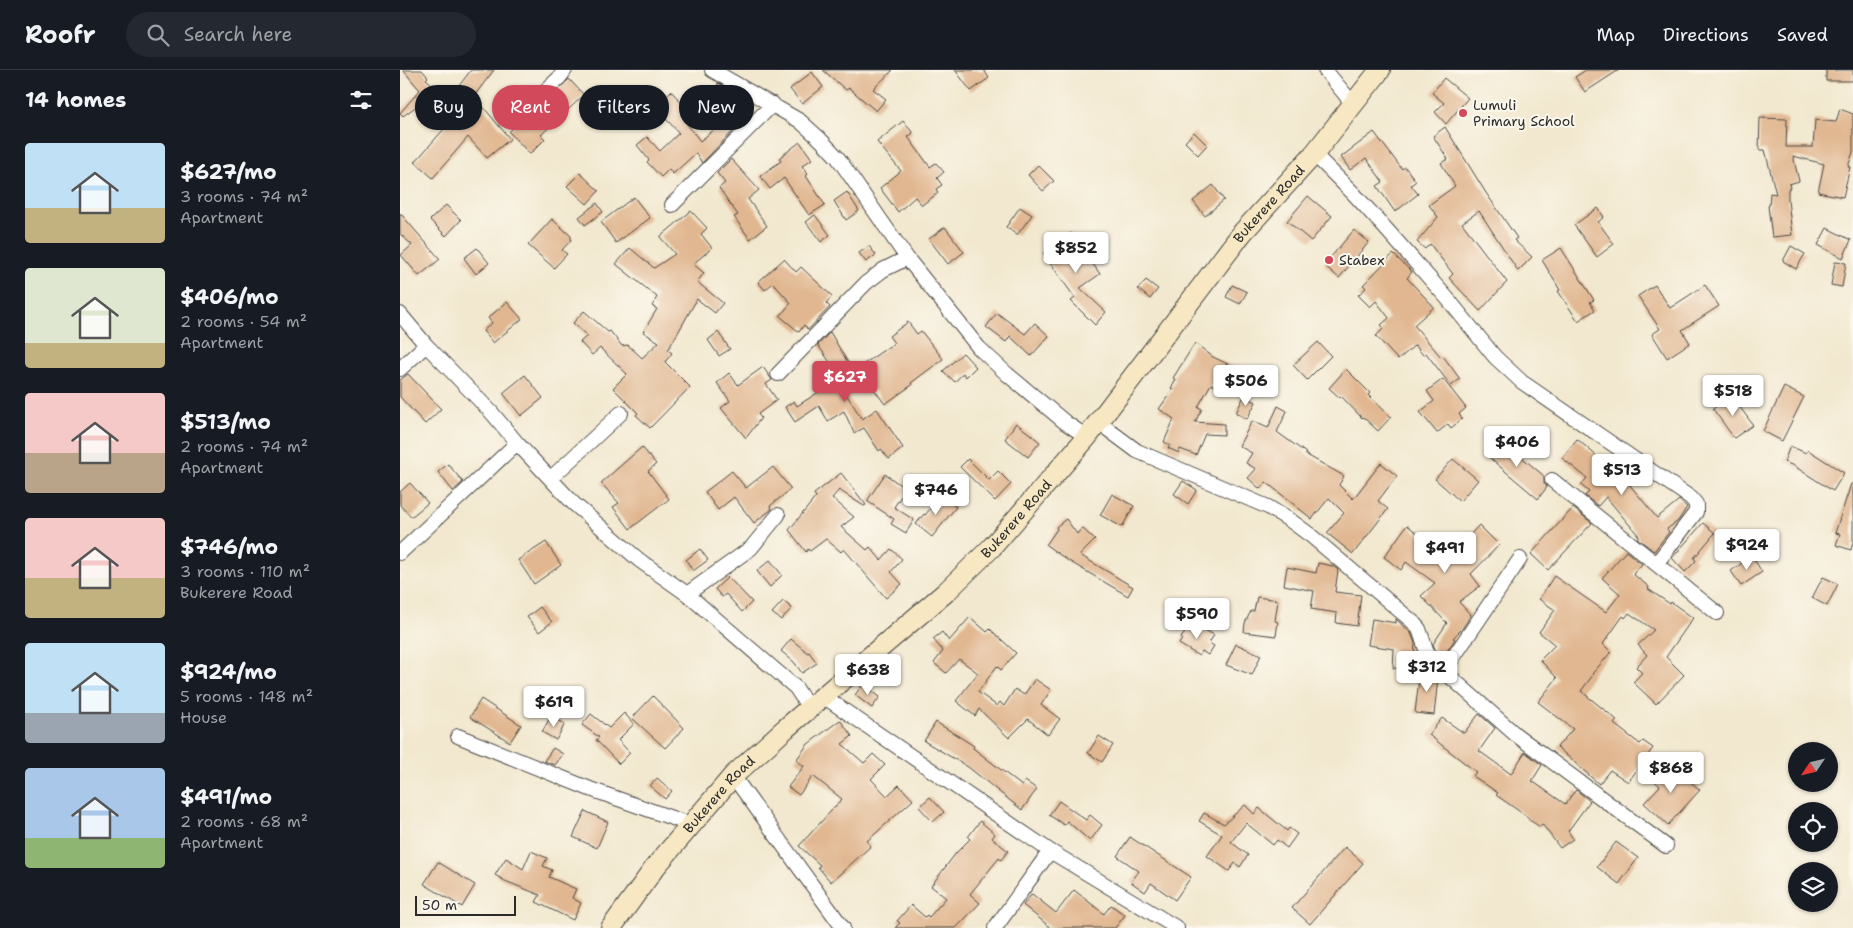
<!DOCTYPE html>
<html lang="en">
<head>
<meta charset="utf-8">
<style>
  :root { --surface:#171b24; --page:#242831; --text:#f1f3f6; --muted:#9ea1a6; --line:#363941; --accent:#d1495b }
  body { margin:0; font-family:"Shantell Sans",sans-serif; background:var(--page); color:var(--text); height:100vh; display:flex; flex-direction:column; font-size:19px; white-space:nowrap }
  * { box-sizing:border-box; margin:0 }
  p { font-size:16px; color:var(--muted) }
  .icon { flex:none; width:28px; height:28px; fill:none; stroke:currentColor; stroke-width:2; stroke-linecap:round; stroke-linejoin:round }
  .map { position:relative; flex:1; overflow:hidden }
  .side { display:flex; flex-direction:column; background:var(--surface); width:400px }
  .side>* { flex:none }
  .hud { position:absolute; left:15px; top:15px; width:475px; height:45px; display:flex; gap:10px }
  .needle { width:32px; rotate:235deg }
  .buttons { position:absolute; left:1388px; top:672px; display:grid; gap:10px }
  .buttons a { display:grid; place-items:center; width:50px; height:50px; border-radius:50%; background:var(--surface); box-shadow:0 1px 4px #0004; font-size:25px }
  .scale { position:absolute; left:15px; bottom:12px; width:101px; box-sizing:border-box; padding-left:5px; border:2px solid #2b2b2b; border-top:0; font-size:14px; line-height:18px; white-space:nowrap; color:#2b2b2b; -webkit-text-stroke:4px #fbf7ec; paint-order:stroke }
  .price { position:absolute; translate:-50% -42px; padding:0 11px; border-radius:5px; background:#fff; color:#222; font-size:16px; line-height:32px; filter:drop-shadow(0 1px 2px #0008) }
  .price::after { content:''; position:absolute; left:50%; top:30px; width:15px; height:11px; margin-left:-8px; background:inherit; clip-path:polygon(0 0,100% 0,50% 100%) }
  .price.current { background:var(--accent); color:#fff }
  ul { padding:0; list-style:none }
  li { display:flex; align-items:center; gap:15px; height:125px; padding:0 25px }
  li span { display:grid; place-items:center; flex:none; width:140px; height:100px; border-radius:5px; color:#555 }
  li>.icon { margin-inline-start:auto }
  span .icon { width:60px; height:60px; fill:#fffc; stroke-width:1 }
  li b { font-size:21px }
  h2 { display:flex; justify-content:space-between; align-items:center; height:60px; padding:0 25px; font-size:21px }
  .pill { padding:0 18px; border-radius:22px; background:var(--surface); box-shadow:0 1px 4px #0004; font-size:18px; line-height:45px }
  .pill.current { background:var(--accent); color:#fff }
  header { display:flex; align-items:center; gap:30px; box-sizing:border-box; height:70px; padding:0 25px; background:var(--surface); border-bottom:1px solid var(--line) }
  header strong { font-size:24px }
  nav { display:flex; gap:28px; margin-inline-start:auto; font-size:18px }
  .search { width:350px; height:45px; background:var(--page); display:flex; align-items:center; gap:12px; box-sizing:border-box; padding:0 18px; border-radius:28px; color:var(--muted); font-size:19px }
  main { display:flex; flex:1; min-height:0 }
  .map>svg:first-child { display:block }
</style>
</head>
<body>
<header>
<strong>Roofr</strong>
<div class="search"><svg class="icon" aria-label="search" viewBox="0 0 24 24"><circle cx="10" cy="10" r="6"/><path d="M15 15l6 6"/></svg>Search here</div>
<nav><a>Map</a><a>Directions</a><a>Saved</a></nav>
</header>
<main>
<section class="side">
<h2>14 homes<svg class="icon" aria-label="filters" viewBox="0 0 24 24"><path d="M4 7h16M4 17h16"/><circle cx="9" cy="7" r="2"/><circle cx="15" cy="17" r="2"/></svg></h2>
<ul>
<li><span style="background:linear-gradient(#bfe0f5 65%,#c2b280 0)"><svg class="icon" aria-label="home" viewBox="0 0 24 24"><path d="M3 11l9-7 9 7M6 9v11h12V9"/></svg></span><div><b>$627/mo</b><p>3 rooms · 74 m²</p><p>Apartment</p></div></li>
<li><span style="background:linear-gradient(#dfe7d0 75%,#c2b280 0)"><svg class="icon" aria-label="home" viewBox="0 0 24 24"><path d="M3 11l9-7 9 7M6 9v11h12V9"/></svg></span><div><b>$406/mo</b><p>2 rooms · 54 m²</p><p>Apartment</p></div></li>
<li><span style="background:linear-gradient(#f6c9c9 60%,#b9a48a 0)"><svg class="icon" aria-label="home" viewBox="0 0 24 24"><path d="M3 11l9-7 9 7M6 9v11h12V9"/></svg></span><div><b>$513/mo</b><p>2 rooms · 74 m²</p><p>Apartment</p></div></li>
<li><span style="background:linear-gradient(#f6c9c9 60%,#c2b280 0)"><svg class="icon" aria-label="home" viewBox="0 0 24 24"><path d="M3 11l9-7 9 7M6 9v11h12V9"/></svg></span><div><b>$746/mo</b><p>3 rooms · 110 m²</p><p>Bukerere Road</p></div></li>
<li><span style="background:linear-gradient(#bfe0f5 70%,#9aa5b1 0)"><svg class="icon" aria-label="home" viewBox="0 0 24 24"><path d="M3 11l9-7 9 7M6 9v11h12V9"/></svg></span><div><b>$924/mo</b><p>5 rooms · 148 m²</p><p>House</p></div></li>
<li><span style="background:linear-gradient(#a9c7e8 70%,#8fb573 0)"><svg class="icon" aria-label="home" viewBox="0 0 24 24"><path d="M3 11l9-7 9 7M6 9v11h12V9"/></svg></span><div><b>$491/mo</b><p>2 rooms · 68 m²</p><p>Apartment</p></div></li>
</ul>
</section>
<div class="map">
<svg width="1453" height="858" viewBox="0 0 1453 858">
  <rect width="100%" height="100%" fill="#fbf7ec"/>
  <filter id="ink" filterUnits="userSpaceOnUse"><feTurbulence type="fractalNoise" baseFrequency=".02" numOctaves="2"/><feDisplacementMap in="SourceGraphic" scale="10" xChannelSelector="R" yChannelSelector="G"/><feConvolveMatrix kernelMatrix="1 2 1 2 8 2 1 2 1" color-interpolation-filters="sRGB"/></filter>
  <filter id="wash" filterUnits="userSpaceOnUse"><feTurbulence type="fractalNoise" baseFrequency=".0096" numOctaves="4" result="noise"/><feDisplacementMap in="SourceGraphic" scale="20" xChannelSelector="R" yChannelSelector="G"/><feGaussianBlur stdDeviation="1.12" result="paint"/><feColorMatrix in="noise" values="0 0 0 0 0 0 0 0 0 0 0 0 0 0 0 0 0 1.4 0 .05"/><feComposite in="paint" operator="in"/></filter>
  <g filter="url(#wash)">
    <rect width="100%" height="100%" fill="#f2e8cf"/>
    <g id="blocks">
      <path fill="#e1b791" d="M3,0H22L28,7L26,9L49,29L71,0H94L74,26L110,69L87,88L68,67L33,108L15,92L51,51L32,37L30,40L21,33L3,46L0,43L20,20Z
        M423,0H493L473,19L486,29L476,41L449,18L446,20Z
        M555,0H584L589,8L571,21Z
        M1186,0H1219L1185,22L1175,7Z
        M1426,0H1453V11H1426Z
        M412,2L423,17L402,34L390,19Z
        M1044,8L1068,28L1046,54L1035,42L1044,33L1032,23Z
        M169,9L184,25L141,65L145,69L130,84L109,62L123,48L131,46Z
        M318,13L353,34L315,24Z
        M271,21L291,43L284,50L300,71L330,47L338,56L302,93L296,83L273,104L269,99L261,107L247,92L249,90L237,75L247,67L260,81L279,63L255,37Z
        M1440,39L1453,44V82L1448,97H1450L1443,127L1418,122L1424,94L1393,86L1399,111L1389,114L1390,118L1388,119V130L1392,165L1372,167L1368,136H1369L1370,123L1376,124L1365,80H1359L1360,48L1387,49L1386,77H1413L1415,50L1436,52Z
        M503,51L513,63L508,67L530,97L536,93L544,102L537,108L542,115L536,119L538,123L522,135L515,127L498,142L480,118L501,101L477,72Z
        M1045,57L1086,123L1117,168L1114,170L1132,187L1118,201L1079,141L1062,153L1107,212L1080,241L1049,208L1053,204L1030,174L1025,179L1017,172L1038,147L1029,135L1055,116L1041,93L1048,89L1033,66Z
        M794,62L807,75L798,85L785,72Z
        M974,62L1002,99L1005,97L1016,111L1011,115L1018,124L995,142L977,116L983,112L966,88L950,100L941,87Z
        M400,72L412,89L402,96L408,104L406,106L425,135L409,145L384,108L370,119L360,106L381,91L379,88Z
        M331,89L359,120L348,129L367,156L350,169L334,147L338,145L319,118L325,113L317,103Z
        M638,95L654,111L643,121L628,105Z
        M180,103L199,121L187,134L167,116Z
        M813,115L824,130L805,146L793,131Z
        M447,122L459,141L446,150L434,131Z
        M908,126L932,146L911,171L887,151Z
        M234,127L250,148L216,173L201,152Z
        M197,133L203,142L185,155L179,147Z
        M46,135L61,150L46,166L30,150Z
        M620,137L632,145L617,165L606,157Z
        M1198,138L1204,147L1198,152L1214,174L1197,187L1174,155Z
        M291,141L307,158L301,164L312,178L293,194L304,203L297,212L323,233L315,243L297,229L268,280L272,283L265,292L290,317L250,358L236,345L238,343L213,318L227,304L200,278L192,285L180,272L187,266L173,253L184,241L208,262L210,261L222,276L228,275L242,288L259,272L243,262L257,239L252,236L257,227L216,194L230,178L254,198L275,184L260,167Z
        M0,143L40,189L19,206L1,185L12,175L0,164Z
        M415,145L430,165L421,172L406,152Z
        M152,149L171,166V170L162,180L167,184L154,198L128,175Z
        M545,157L564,182L548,194L529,169Z
        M1427,158L1451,170L1443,188L1418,175Z
        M954,160L969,172L939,208L924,195Z
        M671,163L700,204L680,218L706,242L695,255L671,231L675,228L643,183Z
        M469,176L476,185L466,192L459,183Z
        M1391,176L1405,184L1396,199L1383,191Z
        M77,178L89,193L76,204L64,188Z
        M1161,178L1194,230L1190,232L1195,240L1178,251L1158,221L1160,220L1142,190Z
        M993,184L1012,202L1007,208L1034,237L1014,255L1041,287L1043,286L1060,309L1051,316L1026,283L1023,285L1015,275L998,290L976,266L984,258L981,255L989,248L976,231L970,237L958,225L966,218L963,215Z
        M384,189L396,202L401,197L432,226L426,233L430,237L408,260L404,255L399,262L380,246L391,233L373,213L365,220L358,212Z
        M1435,192L1446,193L1442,217L1431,215Z
        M746,210L758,219L750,229L738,219Z
        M832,215L847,222L840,234L826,227Z
        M1255,215L1270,238L1305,215L1319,236L1282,260L1290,273L1267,288L1252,264L1260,259L1238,226Z
        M107,232L122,249L93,273L83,261L92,253L88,248Z
        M597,243L625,264L635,253L649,266L631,286L610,266L606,272L586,257Z
        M508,252L517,264L521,261L543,289L511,313L512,315L485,334L458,298L494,273L489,266Z
        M318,262L330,279L319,286L308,270Z
        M430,262L454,303L439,313L462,349L477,339L503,378L489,389L481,379L479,381L464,358L454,363L444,341L428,351L419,336L395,352L385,337L394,331L397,336L422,320L418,313L436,301L418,275Z
        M918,272L931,286L907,310L893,295Z
        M795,273L813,287L836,298L824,321L811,314L798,337L802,339L795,352L824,354V365L805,364L796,385L780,379L779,383L768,378L770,375L764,372L774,349L759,339L773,319L771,318L776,310L773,308Z
        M563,283L576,297L566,307L563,303L555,312L543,301Z
        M363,297L372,310L366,314L377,330L358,344L361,348L346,368L321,338L330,331L317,313L329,303L338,315Z
        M946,299L970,323L968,325L991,347L978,361L963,347L962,348L941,326L940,328L929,318Z
        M8,304L41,339L25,354L0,327V310Z
        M125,305L143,328L121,346L103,323Z
        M1043,309L1066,338L1059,344L1062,349L1051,358L1048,354L1037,363L1020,342L1034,331L1027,321Z
        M1384,317L1404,327L1382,371L1363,361Z
        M1331,325L1353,355L1334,368L1313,339Z
        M844,326L856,332L847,349L836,343Z
        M878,336L887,341L877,362L906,383L905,384L944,406L939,415L953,429L981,393L997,406L978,431L988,439L953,484L927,463L944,443L929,428L912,449L866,412L860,419L848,408L856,399L846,393L852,383L839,376L852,351L868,358Z
        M616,353L640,372L628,387L605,369Z
        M1099,368L1144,406V413L1147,417L1138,429L1085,384Z
        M1177,369L1229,414L1257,448L1279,430L1287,437L1278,451L1267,459L1269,462L1254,481L1237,468L1239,466L1206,427L1198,436L1185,426L1189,422L1181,415L1187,408L1162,388Z
        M1390,376L1406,383L1408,380L1444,403L1433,421L1394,396L1384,392Z
        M242,377L256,394L248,401L269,429L230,459L213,437L219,433L201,413Z
        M568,389L589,410L598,401L611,414L595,431L560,397Z
        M1053,389L1078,410L1060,431L1035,409Z
        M48,394L63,412L53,421L38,402Z
        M373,397L391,419L370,436L372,439L354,453L334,427L318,440L305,422L332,401L346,418Z
        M441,403L466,435L464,436L439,420L432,428L454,447L441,457L467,480L470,477L481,490L491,479L502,489L491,502L502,514L486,528L444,479L441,482L426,469L410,481L408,479L406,482L389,460L416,427L414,424Z
        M485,404L506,419L494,437L514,450L506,463L491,454L494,449L467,431Z
        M783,411L797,420L788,434L774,424Z
        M10,413L28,433L11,447L0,435V422Z
        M1451,414H1453V472L1451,480L1436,475L1440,464L1435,463Z
        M712,424L734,436L722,457L700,445Z
        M541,426L556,437L532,467L516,454L524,444L525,445Z
        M1173,438L1192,453L1148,500L1131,484Z
        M666,449L677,464L682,458L695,470L680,485L733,517L728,526L667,490L646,475L657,459L656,457Z
        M1303,453L1315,463L1294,488L1296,491L1285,502L1272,488Z
        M1007,455L1028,472L1034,463L1058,478L1079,455L1099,475L1071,504L1080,516L1059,532L1071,545L1062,559L1053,568L1055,569L1043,587L1036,582L1033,574L1047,553L1021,526L1035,513L1006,492L1001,500L984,487Z
        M146,472L161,495L134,514L118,490Z
        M300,479L308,490L293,501L286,490Z
        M1226,481L1242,494L1233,504L1249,517L1248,519L1270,534L1271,532L1293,548L1266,587L1284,605L1256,634L1233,612L1242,603L1236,597L1247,585L1238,575L1254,560L1229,543L1225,548L1223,546L1203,574L1211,582L1192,604L1193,605L1181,621L1217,650L1214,654L1240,674L1243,671L1253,678L1228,712L1210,700L1199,714L1157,677L1173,659L1138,632L1157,608L1140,590L1155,575L1139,562L1155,540L1139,529L1154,506L1206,542L1220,524L1202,508Z
        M1352,486L1362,502L1341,516L1331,501Z
        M370,490L382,505L370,517L357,501Z
        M918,493L933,496L938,500L935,522L961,525L957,556L936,553L937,543L911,539L914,521L884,515L887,497L916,503Z
        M328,507L352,532L342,542L326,524L322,527L315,519Z
        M1423,507L1438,514L1427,536L1412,528Z
        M857,527L878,530L875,551L878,552L876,566L844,562L845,553L851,541H854Z
        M383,531L392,538L381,550L372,543Z
        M140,537L152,552L139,562L127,547Z
        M570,547L587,562L590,559L616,583L601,600L597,596L578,622L597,636L600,632L604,636L615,619L624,625L635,609L651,620L641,635L660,649L648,665L628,649L609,668L579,639L575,646L556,631L578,603L559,589L546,603L534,593L543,581L533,569L542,562L549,571Z
        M972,549L996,553V549L1011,563L1015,573L1013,600L993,598L994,579L968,575Z
        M792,553L814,565L809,573L814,576L808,585L802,581L799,586L779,574L782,569L781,568Z
        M391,569L408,583L409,582L417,593L402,603L394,592L381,581Z
        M836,574L861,585L852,605L826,595Z
        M1020,600L1031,601L1038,608L1034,645L1015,643Z
        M463,614L480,627L472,638L455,625Z
        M253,626L284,658L265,678L232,648Z
        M81,629L121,655L110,672L70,647Z
        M224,643L234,654L218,670L230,683L219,694L196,670L199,667L182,655L191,644L209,658Z
        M1079,644L1095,658L1079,681L1111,704L1125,682L1142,695L1132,711L1165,734L1176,720L1190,731L1168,761L1173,769L1160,778L1142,754L1140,757L1128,749L1129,748L1096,725L1098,723L1073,706L1076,702L1029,665L1042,648L1064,663Z
        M151,646L165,654L156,670L142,662Z
        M440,650L452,666L442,674L464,693L473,684L485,695L471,709L487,726L499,715L513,730L467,771L471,776L431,812L418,797L420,795L399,776L442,729L413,706L399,725L388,717L404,696L396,690L408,674Z
        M536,652L574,676L573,678L622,716L625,711L637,719L622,740L568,697L524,671Z
        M699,666L713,675L702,692L688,683Z
        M153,678L163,684L155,695L144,691Z
        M1268,692L1300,720L1268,755L1244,733L1260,716L1252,709Z
        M257,708L272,721L265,729L250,716Z
        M530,727L544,742L533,752L519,737Z
        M659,731L686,750L690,745L702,755L690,771L667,751L664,755L649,745Z
        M845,735L854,744L859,738L887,761L889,758L897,764L887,778L877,770L873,775L846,753L831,772L848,785L840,797L835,793L829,801L807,786L822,765L799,751L804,743L824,754Z
        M185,741L208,752L197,778L173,767Z
        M580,751L595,764L592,768L608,781L601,790L599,788L570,824L580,833L556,858H495L500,853L497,851L511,835L525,847L527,845L529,847L546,828L531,816L556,783L570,769L568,767Z
        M730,767L791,807L775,830L751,813L745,822L731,812L739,801L717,786Z
        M1216,772L1238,788L1219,814L1197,797Z
        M945,777L963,793L910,854L892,838Z
        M131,781L147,788L143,796L152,800L149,807L176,819L172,828L181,833L173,850L136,832L140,825L105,811L95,805L106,788L123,799Z
        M38,792L75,815L62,837L24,814Z
        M674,820L704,844L711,835L725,845L715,858H651L623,835L632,824L656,843Z"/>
    </g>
  </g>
  <g filter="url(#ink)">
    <use href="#blocks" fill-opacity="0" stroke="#494744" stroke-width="1"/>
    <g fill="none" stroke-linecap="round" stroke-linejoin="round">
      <defs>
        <path id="minor" d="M312,0L400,51L420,69L438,88L507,188L579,278L607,304L666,353L687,367
          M925,0L953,34
          M125,40L159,8L165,0
          M914,84L954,124L986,159L1047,228L1095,287L1122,312L1291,428L1296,434V442L1256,494
          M272,135L373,34
          M0,244L26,275L92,343L117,373L173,433L239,490L287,524L396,618L409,638
          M0,299L26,275
          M378,304L466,213L483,200L507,188
          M698,352L737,381L868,437L891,451L910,465L1013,552L1019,559L1029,588L1115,664L1266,776
          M151,408L221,343
          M1152,410L1317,543
          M0,483L117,373
          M287,524L351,478L378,445
          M1044,601L1120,489
          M423,626L650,781L777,858
          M58,666L190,719L292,755
          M333,706L443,858
          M595,858L650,781"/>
        <g id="secondary">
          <path id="s1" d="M211,858L256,796L333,706L386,658L546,522L592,477L687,367L843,162L914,84L980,0"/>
        </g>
      </defs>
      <use href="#minor" stroke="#494744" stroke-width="16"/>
      <use href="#secondary" stroke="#494744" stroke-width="22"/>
      <use href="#minor" stroke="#fff" stroke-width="14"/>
      <use href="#secondary" stroke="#f7e8c3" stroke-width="20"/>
    </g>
  </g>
  <g fill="#d1495b" stroke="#fbf7ec" stroke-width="2">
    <circle cx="1063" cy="43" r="5"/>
    <circle cx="929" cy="190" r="5"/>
  </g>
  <g text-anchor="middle" stroke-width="4" stroke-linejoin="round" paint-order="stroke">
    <g font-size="14" fill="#2b2b2b" stroke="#fbf7ec" text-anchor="start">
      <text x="1073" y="40">Lumuli<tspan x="1073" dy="16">Primary School</tspan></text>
      <text x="939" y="195">Stabex</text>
    </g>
    <g font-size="14" fill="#2b2b2b" stroke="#fbf7ec">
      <text dy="5" stroke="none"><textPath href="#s1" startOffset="982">Bukerere Road</textPath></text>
      <text dy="5" stroke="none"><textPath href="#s1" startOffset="578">Bukerere Road</textPath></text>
      <text dy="5" stroke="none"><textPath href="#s1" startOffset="172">Bukerere Road</textPath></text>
    </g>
  </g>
</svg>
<div class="buttons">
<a><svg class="needle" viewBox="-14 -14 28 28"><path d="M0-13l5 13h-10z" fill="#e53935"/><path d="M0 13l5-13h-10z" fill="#9ea1a6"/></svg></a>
<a><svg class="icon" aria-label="locate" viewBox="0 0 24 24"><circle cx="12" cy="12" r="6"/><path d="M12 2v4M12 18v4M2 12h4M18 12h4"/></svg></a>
<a><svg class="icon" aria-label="layers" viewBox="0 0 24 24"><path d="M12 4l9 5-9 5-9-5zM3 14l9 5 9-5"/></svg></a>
</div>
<div class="scale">50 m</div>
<b class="price" style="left:676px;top:204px">$852</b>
<b class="price current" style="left:445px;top:333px">$627</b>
<b class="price" style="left:846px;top:337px">$506</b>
<b class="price" style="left:1333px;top:347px">$518</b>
<b class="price" style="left:1117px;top:398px">$406</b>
<b class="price" style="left:1222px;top:426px">$513</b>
<b class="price" style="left:536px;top:446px">$746</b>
<b class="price" style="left:1347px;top:501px">$924</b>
<b class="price" style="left:1045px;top:504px">$491</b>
<b class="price" style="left:797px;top:570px">$590</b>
<b class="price" style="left:1027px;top:623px">$312</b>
<b class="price" style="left:468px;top:626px">$638</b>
<b class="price" style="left:154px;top:658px">$619</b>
<b class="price" style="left:1271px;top:724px">$868</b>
<div class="hud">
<a class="pill">Buy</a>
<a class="pill current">Rent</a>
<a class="pill">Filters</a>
<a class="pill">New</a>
</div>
</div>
</main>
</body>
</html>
